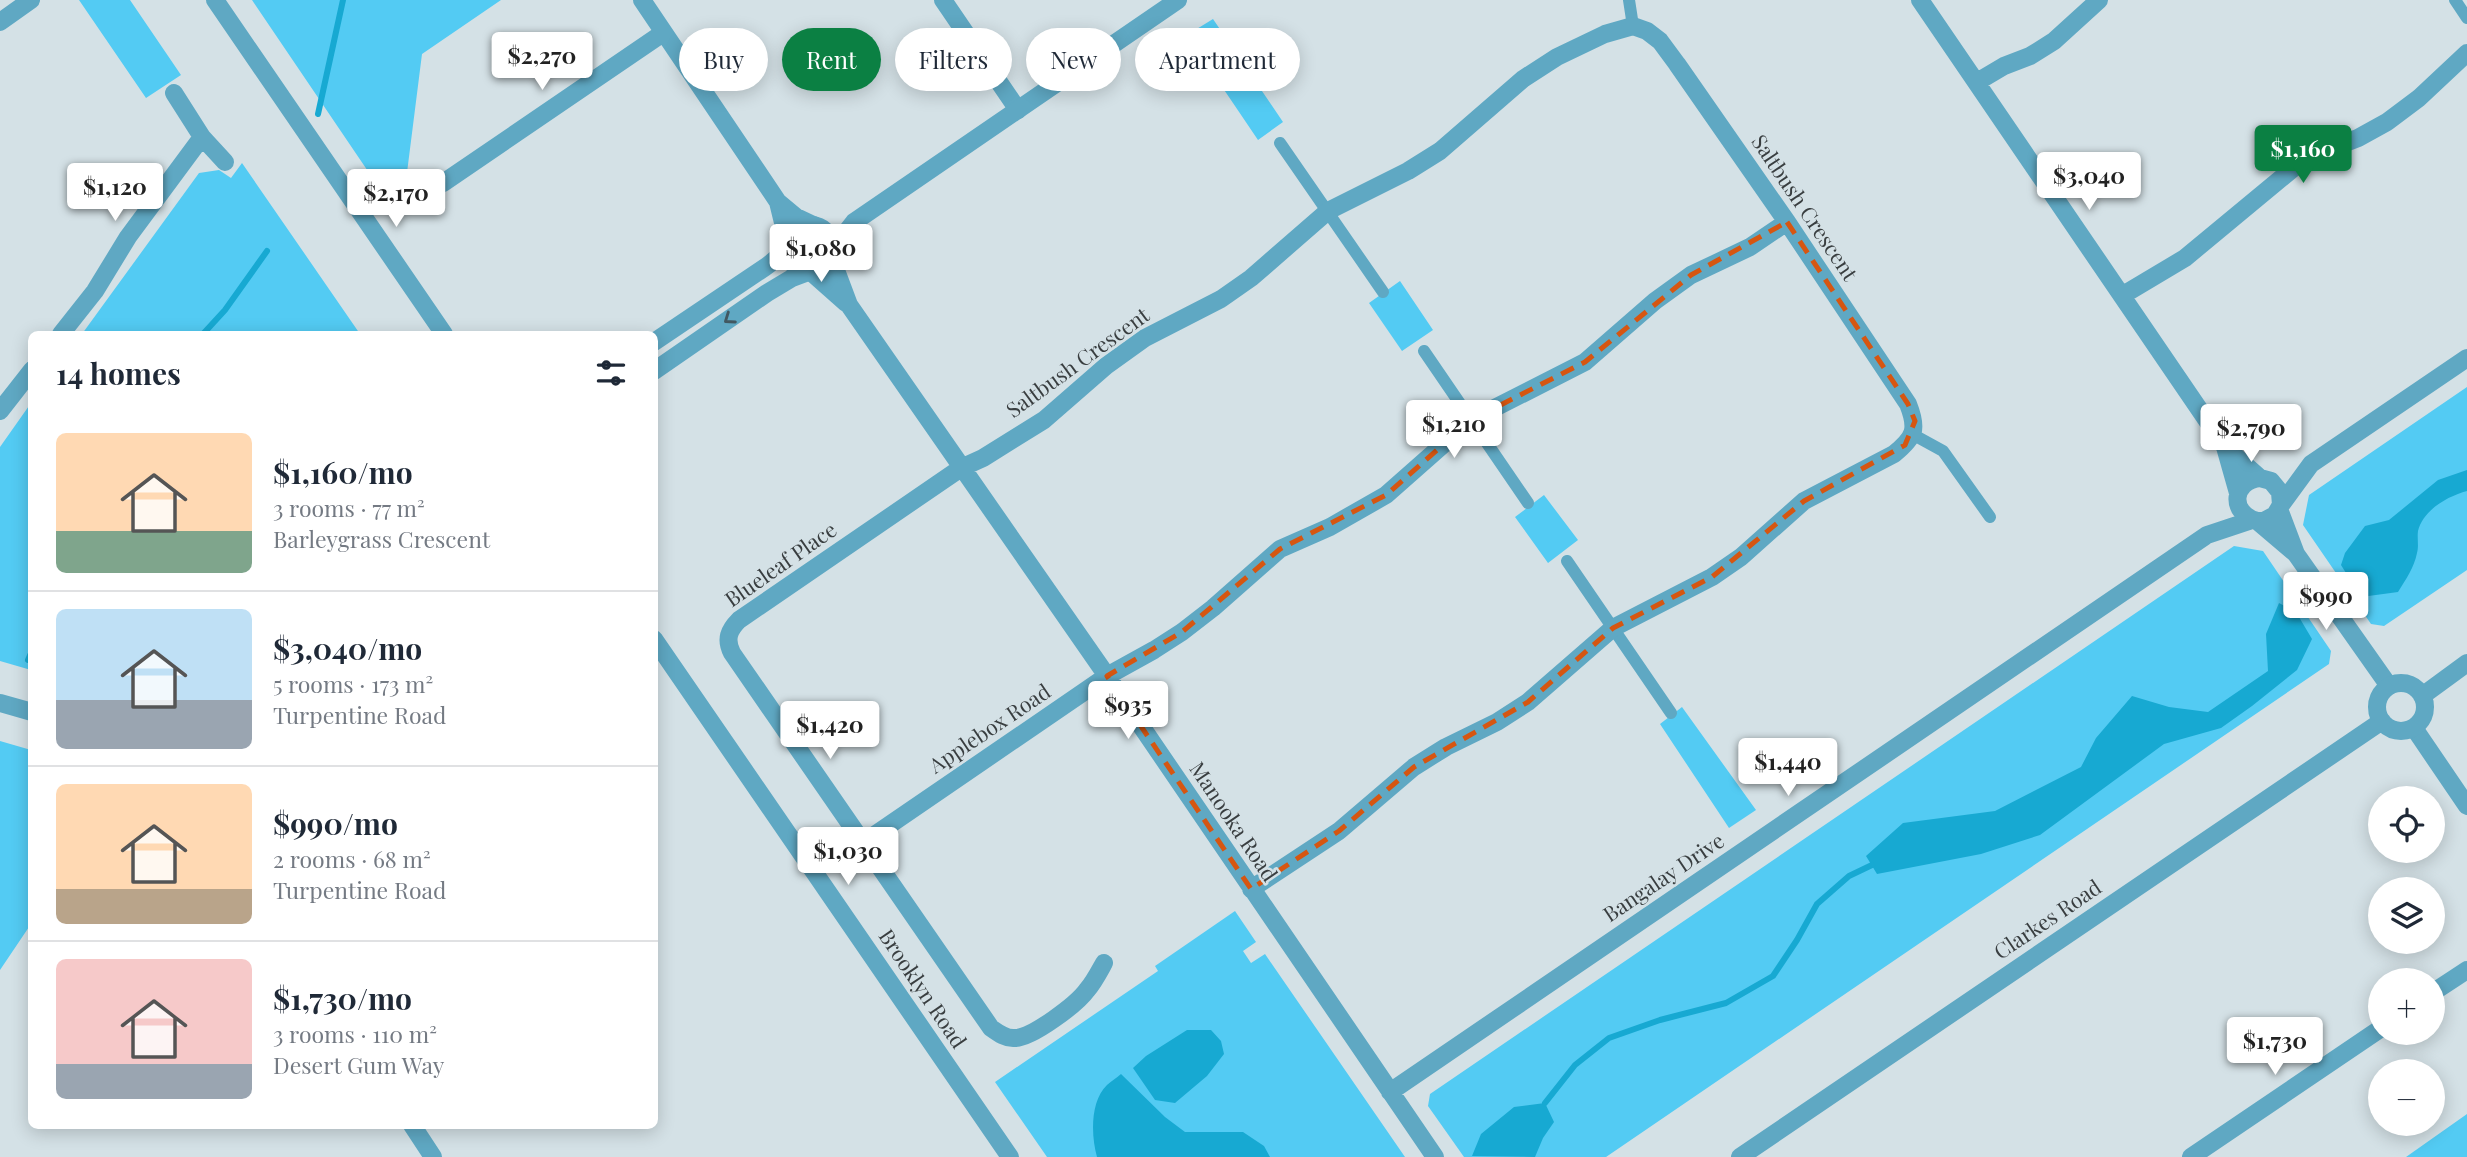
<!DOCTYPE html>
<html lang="en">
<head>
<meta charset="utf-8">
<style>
  :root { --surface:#fff; --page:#f6f6f7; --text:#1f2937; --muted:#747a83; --line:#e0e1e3; --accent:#0b8043 }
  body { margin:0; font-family:"Playfair Display",serif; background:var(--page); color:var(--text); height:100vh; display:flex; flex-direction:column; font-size:26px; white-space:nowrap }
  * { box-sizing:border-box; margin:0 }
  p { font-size:23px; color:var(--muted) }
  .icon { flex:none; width:38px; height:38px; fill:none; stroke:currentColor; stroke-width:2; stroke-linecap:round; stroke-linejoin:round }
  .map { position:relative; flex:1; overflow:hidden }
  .sheet { position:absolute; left:28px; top:331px; width:630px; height:798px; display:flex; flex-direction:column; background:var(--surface); border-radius:10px; box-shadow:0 4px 18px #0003 }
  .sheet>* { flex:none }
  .guide { position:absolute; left:679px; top:28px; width:665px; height:63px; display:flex; gap:14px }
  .fabs { position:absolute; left:2368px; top:786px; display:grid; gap:14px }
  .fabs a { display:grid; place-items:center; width:77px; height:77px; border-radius:50%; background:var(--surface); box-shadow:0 4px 18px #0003; font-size:35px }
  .price { position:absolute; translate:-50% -60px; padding:0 16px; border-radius:7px; background:#fff; color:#222; font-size:23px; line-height:46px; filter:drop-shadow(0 2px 4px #0008) }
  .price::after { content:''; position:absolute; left:50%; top:42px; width:21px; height:16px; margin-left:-10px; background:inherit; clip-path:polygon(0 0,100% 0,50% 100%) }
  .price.selected { background:var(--accent); color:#fff }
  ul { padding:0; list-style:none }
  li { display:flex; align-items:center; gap:21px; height:175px; padding:0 28px }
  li+li { border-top:2px solid var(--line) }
  li span { display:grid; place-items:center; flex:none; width:196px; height:140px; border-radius:10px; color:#555 }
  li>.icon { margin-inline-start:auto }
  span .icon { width:84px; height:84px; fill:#fffc; stroke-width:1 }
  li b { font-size:30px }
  h2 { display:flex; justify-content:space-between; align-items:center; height:84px; padding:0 28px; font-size:30px }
  .tag { padding:0 24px; border-radius:32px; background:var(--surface); box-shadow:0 4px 18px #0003; font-size:24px; line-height:63px }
  .tag.selected { background:var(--accent); color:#fff }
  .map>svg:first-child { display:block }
</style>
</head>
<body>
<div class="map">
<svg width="2467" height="1157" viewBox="0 0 2467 1157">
  <rect width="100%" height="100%" fill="#d4e1e6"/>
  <path fill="#53cbf3" d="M79,0H130L181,75L146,98Z
    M252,0H501L422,54L401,220Z
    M1213,19L1283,122L1258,140L1187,35Z
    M242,163L360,334H82L199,173L219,170L231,178Z
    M1400,281L1433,330L1402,351L1369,303Z
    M2467,387V570L2384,626L2371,624L2303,525L2309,495Z
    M31,403V670L0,661V447Z
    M1544,495L1578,540L1548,563L1515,517Z
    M2234,546L2263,551L2331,651L2329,664L1606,1157H1464L1428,1106L1430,1094Z
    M1682,707L1756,810L1729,828L1660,724Z
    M0,741L31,750V924L0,970Z
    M1235,911L1256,942L1243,951L1251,963L1265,954L1405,1157H1047L995,1082L1158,971L1155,966Z
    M2467,1114V1157H2406Z"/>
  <path fill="#17a9d2" d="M2467,470V491C2448,496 2423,510 2418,531C2417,538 2419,546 2417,553C2414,568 2406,579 2398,592L2361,597L2341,565L2345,553L2365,526L2389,520L2438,480Z
    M2279,603L2296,612L2312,639L2297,670L2252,706L2221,728L2164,744L2040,835L1981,854L1877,874L1866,856L1903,823L1995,811L2081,767L2096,738L2132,696L2169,707L2208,712L2268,671L2266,634Z
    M1187,1030H1211L1221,1041L1224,1054L1207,1076L1175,1103L1155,1100L1133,1068L1146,1056Z
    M1121,1074L1165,1117L1185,1132H1243L1264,1146L1270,1157H1097C1091,1136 1090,1101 1107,1085C1111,1081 1117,1078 1121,1074Z
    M1545,1103L1554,1122L1543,1138L1535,1157L1472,1156L1481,1134L1514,1107Z"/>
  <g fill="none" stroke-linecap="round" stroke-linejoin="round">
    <path stroke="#17a9d2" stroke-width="6" d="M318,114L343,0
      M203,334L225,310L267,251
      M28,660L32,651
      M1545,1103L1575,1065L1609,1038L1660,1020L1726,1003L1773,976L1797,940L1817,904L1849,876L1872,865"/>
    <path stroke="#5fa8c3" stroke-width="12" d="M1629,0L1633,26
      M2455,0L2467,18
      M1280,143L1383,292
      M1424,351L1528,503
      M1912,434L1943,451L1990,517
      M1567,561L1671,713"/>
    <path stroke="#5fa8c3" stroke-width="18" d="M215,0L444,334
      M642,0L778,202L796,217L815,226
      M943,0L1018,110
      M1920,0L2225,447L2260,478L2271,481L2280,492L2281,505L2275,515L2264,521H2257C2229,513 2232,481 2260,478
      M0,22L31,0
      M1977,82L2004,66L2030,56L2054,41L2099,0
      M174,93L202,137L225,162
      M443,183L663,33
      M778,202L788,243
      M833,252L837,273L849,305L1107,676L1435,1157
      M811,272L846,303
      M2123,295L2185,258L2296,166L2319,153L2358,138L2387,122L2419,98L2467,53
      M61,334L95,291L128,237L202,137
      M0,411L32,370
      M2225,447L2238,493
      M2281,505L2311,464L2467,358
      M2279,509L2296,554
      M2257,521L2296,554L2389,686
      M2414,728L2467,806
      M863,843L1107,676L1154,650L1182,632L1213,608L1280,549L1330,527L1386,495L1471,420L1585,362L1655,301L1691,275L1750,247L1787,222
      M1104,963C1099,972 1094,982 1087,990C1077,1004 1032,1038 1015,1038C1006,1039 998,1033 991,1028L732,653C725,639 729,630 739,620L961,468L983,458L1044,420L1106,366L1145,338L1221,299L1251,278L1328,211L1408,171L1440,151L1523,79L1557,57L1605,34L1633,26L1647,31L1660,41L1677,64L1787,222L1908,404C1918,429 1915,437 1894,454L1804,501L1741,557L1712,577L1613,628L1528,702L1497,722L1446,747L1414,767L1339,831L1251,889
      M2432,993L2467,970
      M1390,1092L2207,535L2252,520
      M2191,1157L2380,1029"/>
    <path stroke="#5fa8c3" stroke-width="18" d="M833,249L854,222L1178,0
      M654,342L764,268C770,264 776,259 780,254C790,243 792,226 810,225C838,225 842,268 814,272C797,274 787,261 787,246
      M654,371L767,293L792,278L808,272
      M654,639L1010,1157
      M2377 707a24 24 0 1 1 48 0a24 24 0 1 1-48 0Z
      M2422,696L2467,663
      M0,703L32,712
      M412,1125L433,1157
      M1740,1157L2382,721"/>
  </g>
  <defs><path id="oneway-chevron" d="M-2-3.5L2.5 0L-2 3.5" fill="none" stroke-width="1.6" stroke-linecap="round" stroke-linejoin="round" transform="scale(1.75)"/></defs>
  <use stroke="#425861" href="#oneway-chevron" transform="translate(729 319) rotate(145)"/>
  <path fill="none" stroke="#d65611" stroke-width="5" stroke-dasharray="14 9" stroke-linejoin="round" d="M1787,222L1908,404L1915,421L1905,445L1804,501L1712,577L1613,628L1528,702L1414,767L1339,831L1251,889L1107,676L1182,632L1280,549L1386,495L1471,420L1585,362L1691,275Z"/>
  <g text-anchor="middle" stroke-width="5" stroke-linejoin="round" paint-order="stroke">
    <g font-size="21" fill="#393e40" stroke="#d4e1e6">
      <text transform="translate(1804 208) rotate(56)" y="7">Saltbush Crescent</text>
      <text transform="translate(1078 363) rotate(-36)" y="7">Saltbush Crescent</text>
      <text transform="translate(781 565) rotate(-35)" y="7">Blueleaf Place</text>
      <text transform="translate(990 729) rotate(-34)" y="7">Applebox Road</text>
      <text transform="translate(1233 822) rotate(56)" y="7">Manooka Road</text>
      <text transform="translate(1664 878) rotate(-34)" y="7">Bangalay Drive</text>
      <text transform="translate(2048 920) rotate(-34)" y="7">Clarkes Road</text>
      <text transform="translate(922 989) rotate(56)" y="7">Brooklyn Road</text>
    </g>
  </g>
</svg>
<div class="fabs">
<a><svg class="icon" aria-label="locate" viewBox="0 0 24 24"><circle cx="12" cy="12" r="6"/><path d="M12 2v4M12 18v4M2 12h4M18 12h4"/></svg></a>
<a><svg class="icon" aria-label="layers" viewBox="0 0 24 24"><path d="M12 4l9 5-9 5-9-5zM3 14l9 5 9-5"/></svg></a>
<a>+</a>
<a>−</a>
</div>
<b class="price" style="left:542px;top:92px">$2,270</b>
<b class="price selected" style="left:2303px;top:185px">$1,160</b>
<b class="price" style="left:2089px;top:212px">$3,040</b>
<b class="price" style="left:115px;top:223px">$1,120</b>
<b class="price" style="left:396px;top:229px">$2,170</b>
<b class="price" style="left:821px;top:284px">$1,080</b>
<b class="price" style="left:1454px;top:460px">$1,210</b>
<b class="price" style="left:2251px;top:464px">$2,790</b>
<b class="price" style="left:2326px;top:632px">$990</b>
<b class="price" style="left:1128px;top:741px">$935</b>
<b class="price" style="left:830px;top:761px">$1,420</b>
<b class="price" style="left:1788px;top:798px">$1,440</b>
<b class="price" style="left:848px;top:887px">$1,030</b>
<b class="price" style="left:2275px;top:1077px">$1,730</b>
<div class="guide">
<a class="tag">Buy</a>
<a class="tag selected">Rent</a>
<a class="tag">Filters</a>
<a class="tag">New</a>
<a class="tag">Apartment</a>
</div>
<section class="sheet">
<h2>14 homes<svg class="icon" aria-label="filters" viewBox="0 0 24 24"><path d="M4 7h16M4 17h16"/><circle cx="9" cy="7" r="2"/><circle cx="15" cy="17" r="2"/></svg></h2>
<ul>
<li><span style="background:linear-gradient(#ffd9b3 70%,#7fa58c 0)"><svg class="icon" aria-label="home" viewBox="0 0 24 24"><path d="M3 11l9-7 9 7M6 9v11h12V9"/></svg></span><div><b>$1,160/mo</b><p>3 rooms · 77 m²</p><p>Barleygrass Crescent</p></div></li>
<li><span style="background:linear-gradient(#bfe0f5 65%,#9aa5b1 0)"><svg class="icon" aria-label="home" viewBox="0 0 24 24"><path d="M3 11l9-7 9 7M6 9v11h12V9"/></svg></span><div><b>$3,040/mo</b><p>5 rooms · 173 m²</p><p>Turpentine Road</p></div></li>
<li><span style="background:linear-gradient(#ffd9b3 75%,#b9a48a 0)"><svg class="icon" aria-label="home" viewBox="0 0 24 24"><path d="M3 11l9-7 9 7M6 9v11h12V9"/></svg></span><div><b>$990/mo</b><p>2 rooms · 68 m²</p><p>Turpentine Road</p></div></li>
<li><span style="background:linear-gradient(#f6c9c9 75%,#9aa5b1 0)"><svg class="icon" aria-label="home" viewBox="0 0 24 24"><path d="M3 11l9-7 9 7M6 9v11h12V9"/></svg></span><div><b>$1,730/mo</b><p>3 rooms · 110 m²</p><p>Desert Gum Way</p></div></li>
</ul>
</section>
</div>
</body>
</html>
